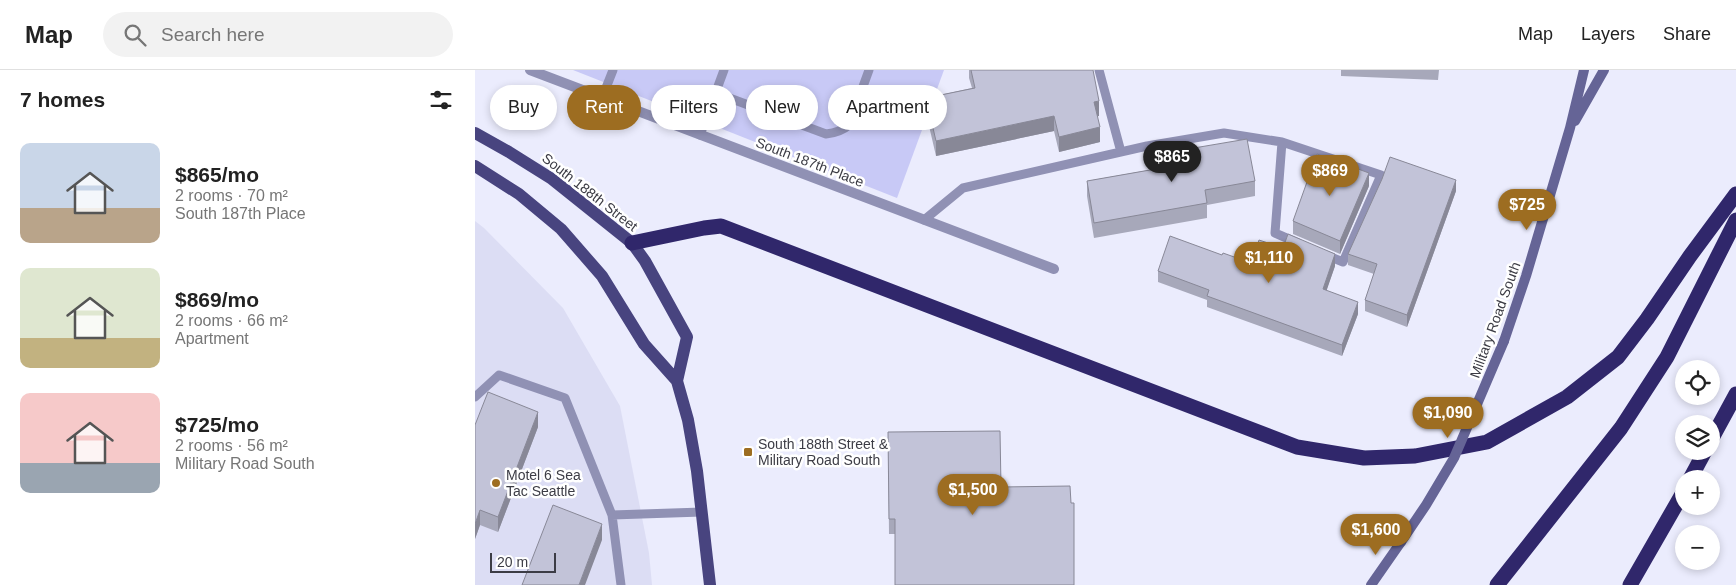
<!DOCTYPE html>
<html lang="en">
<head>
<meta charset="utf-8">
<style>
  :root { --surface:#fff; --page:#f2f2f2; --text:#222; --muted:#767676; --line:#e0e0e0; --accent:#9d6d21 }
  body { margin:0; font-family:Arial,sans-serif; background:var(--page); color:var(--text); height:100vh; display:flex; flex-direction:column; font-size:19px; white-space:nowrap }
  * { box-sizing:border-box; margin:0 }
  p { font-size:16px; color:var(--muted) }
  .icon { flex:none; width:28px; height:28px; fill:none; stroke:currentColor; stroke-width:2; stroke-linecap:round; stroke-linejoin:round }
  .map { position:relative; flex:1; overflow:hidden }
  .panel { display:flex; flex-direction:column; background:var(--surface); width:475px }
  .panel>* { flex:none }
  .top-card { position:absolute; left:15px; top:15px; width:475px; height:45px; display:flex; gap:10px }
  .buttons { position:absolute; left:1200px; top:290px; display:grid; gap:10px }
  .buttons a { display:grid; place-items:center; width:45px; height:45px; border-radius:50%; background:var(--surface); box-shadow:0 2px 8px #0003; font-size:25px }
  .scale { position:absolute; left:15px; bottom:12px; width:66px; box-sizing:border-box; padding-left:5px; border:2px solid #3c3c45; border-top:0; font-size:14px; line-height:18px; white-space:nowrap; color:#3c3c45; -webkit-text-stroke:4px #fff; paint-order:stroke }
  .price { position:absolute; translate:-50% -42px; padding:0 11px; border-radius:18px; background:var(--accent); color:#fff; font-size:16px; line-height:32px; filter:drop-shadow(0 1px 2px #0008) }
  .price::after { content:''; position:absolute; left:50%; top:30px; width:15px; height:11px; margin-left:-8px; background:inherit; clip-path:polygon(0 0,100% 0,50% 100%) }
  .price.selected { background:#222; color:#fff }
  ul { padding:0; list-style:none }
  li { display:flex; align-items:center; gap:15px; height:125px; padding:0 20px }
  li span { display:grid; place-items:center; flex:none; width:140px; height:100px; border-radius:10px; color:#555 }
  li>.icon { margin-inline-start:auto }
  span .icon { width:60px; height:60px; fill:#fffc; stroke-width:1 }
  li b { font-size:21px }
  h2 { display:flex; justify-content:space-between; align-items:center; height:60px; padding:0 20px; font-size:21px }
  .chip { padding:0 18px; border-radius:22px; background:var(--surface); box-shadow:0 2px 8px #0003; font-size:18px; line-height:45px }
  .chip.selected { background:var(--accent); color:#fff }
  header { display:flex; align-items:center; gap:30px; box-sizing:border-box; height:70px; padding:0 25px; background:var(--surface); border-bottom:1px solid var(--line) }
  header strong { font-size:24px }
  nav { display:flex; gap:28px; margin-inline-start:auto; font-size:18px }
  .search { width:350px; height:45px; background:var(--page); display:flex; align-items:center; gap:12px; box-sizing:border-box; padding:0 18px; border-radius:28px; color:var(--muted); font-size:19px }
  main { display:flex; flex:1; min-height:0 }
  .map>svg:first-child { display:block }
</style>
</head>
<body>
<header>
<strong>Map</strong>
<div class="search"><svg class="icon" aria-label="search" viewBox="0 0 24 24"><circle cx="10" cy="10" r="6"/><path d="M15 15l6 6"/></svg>Search here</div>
<nav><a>Map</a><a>Layers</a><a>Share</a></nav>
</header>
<main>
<section class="panel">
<h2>7 homes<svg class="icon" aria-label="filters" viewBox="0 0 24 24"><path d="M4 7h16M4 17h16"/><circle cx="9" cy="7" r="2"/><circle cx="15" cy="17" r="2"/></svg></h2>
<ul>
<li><span style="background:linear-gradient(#c9d6e8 65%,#b9a48a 0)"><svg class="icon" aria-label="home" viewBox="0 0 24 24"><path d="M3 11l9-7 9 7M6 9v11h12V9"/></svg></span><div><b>$865/mo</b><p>2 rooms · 70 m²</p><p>South 187th Place</p></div></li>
<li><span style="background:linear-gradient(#dfe7d0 70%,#c2b280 0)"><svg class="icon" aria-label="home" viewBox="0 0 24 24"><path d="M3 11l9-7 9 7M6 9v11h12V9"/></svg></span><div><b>$869/mo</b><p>2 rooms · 66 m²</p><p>Apartment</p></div></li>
<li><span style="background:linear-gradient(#f6c9c9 70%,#9aa5b1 0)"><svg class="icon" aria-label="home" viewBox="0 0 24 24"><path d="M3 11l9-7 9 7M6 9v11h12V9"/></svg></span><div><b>$725/mo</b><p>2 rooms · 56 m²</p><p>Military Road South</p></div></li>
</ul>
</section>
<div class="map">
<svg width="1261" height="515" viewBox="0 0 1261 515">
  <rect width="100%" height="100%" fill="#ebecfd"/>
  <path fill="#dcddf4" d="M0,151L9,158L88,238L145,336L174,483L177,515H0Z"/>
  <path fill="#c8c9f6" d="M98,0H469L422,128Z"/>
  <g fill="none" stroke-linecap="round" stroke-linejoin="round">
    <path stroke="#9091b4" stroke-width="9" d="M624,0L646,82
      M241,23L351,64C360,63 367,61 374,55L394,0
      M127,28L138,0
      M225,65L249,0
      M807,72L800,163L823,173
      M449,150L488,118L672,76L749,63L807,72L906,105L868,192L851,185
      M0,327L24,305L90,328L137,445L146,515
      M137,445L227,442"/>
    <path stroke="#9091b4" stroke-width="10" d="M55,0L579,199"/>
    <path stroke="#656496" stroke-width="10" d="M1100,51L1129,0
      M1029,271L1051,206L1095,58L1109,0
      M896,515L926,472"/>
    <path stroke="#48447f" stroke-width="12" d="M0,63L34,82L77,109L157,173L170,191L212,267L202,311
      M0,96L44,124L86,159L127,206L169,274L202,311L213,350L222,401L235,515"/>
    <path stroke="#30276b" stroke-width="15" d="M157,173L229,158L246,156L822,377L889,388L940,386L1012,372L1092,327L1143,287L1172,249L1215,186L1261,124
      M1236,370L1261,324
      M1215,409L1230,381
      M1022,515L1146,358L1192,287L1261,150
      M1155,515L1209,421"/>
    <path stroke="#656496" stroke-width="10" d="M926,472L951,435L979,388L1029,271"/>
  </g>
  <path fill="#a7a8ba" d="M494,0H618L624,46H622L625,72L584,82L579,61L461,86L451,43V28L497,18L494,8Z
    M866,0H964L963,10L866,6Z
    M713,79L780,111V126L732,135V148L619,168L612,126V111L713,93Z
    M907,109L981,121L932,257L890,241V230L899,204L873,195V184Z
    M894,116L865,184L818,164V151Z
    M808,178L860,196L851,221L883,244L867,286L732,237V230L683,212V201L747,185L776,193Z
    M13,322L63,357L23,462L5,455L0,469Z
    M413,362L526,417L420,464H414Z"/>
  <path fill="#888897" d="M624,31V46L619,47V32Z
    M579,46V61L461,86V71Z
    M625,57V72L584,82V67Z
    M894,103V116L865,184V171Z
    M981,110V121L932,257V245Z
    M860,184V196L848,231V219Z
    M883,232V244L867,286V275Z
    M63,342V357L23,462V447Z
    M5,440V455L0,469V454Z
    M127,454V470L110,515H104Z"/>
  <path fill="#c2c3d8" stroke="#888897" d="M496,0H618L624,31L619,32L625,57L584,67L579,46L461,71L451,28L500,18Z
    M772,69L780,111L730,120L732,133L619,153L612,111L715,93L713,79Z
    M842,84L894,103L865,171L818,151Z
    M915,87L981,110L932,245L890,230L902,194L873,184L907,109Z
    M813,164L860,184L848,219L883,232L867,275L732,226L734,220L683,201L695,166L747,185L748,183L776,193L784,170L808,178Z
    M13,322L63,342L23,447L5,440L0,454V355Z
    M525,361L526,417L595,416L596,433H599V515H420V449H414L413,362Z
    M78,435L127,454L104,515H47Z"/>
  <g fill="#9d6d21" stroke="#fff" stroke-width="2">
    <rect x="268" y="377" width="10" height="10" rx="2.5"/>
    <circle cx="21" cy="413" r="5"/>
  </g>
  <g text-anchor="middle" stroke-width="5" stroke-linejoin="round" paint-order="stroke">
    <g font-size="14" fill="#3c3c45" stroke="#fff">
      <text transform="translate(335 92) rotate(21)" y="5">South 187th Place</text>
      <text transform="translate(115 122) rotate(38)" y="5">South 188th Street</text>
      <text transform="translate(1020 250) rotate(-70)" y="5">Military Road South</text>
    </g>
    <g font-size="14" fill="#3c3c45" stroke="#fff" text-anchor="start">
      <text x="283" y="379">South 188th Street &amp;<tspan x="283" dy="16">Military Road South</tspan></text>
      <text x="31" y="410">Motel 6 Sea<tspan x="31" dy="16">Tac Seattle</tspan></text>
    </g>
  </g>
</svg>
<div class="buttons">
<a><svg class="icon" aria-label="locate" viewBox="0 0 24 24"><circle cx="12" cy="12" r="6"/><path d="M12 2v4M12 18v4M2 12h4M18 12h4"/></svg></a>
<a><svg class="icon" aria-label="layers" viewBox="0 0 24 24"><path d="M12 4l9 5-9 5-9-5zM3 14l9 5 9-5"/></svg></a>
<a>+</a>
<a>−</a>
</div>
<div class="scale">20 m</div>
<b class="price selected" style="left:697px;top:113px">$865</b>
<b class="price" style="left:855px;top:127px">$869</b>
<b class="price" style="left:1052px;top:161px">$725</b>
<b class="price" style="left:794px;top:214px">$1,110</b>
<b class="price" style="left:973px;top:369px">$1,090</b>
<b class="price" style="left:498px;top:446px">$1,500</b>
<b class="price" style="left:901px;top:486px">$1,600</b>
<div class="top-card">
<a class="chip">Buy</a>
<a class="chip selected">Rent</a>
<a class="chip">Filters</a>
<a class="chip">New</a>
<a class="chip">Apartment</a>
</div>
</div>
</main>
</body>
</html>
